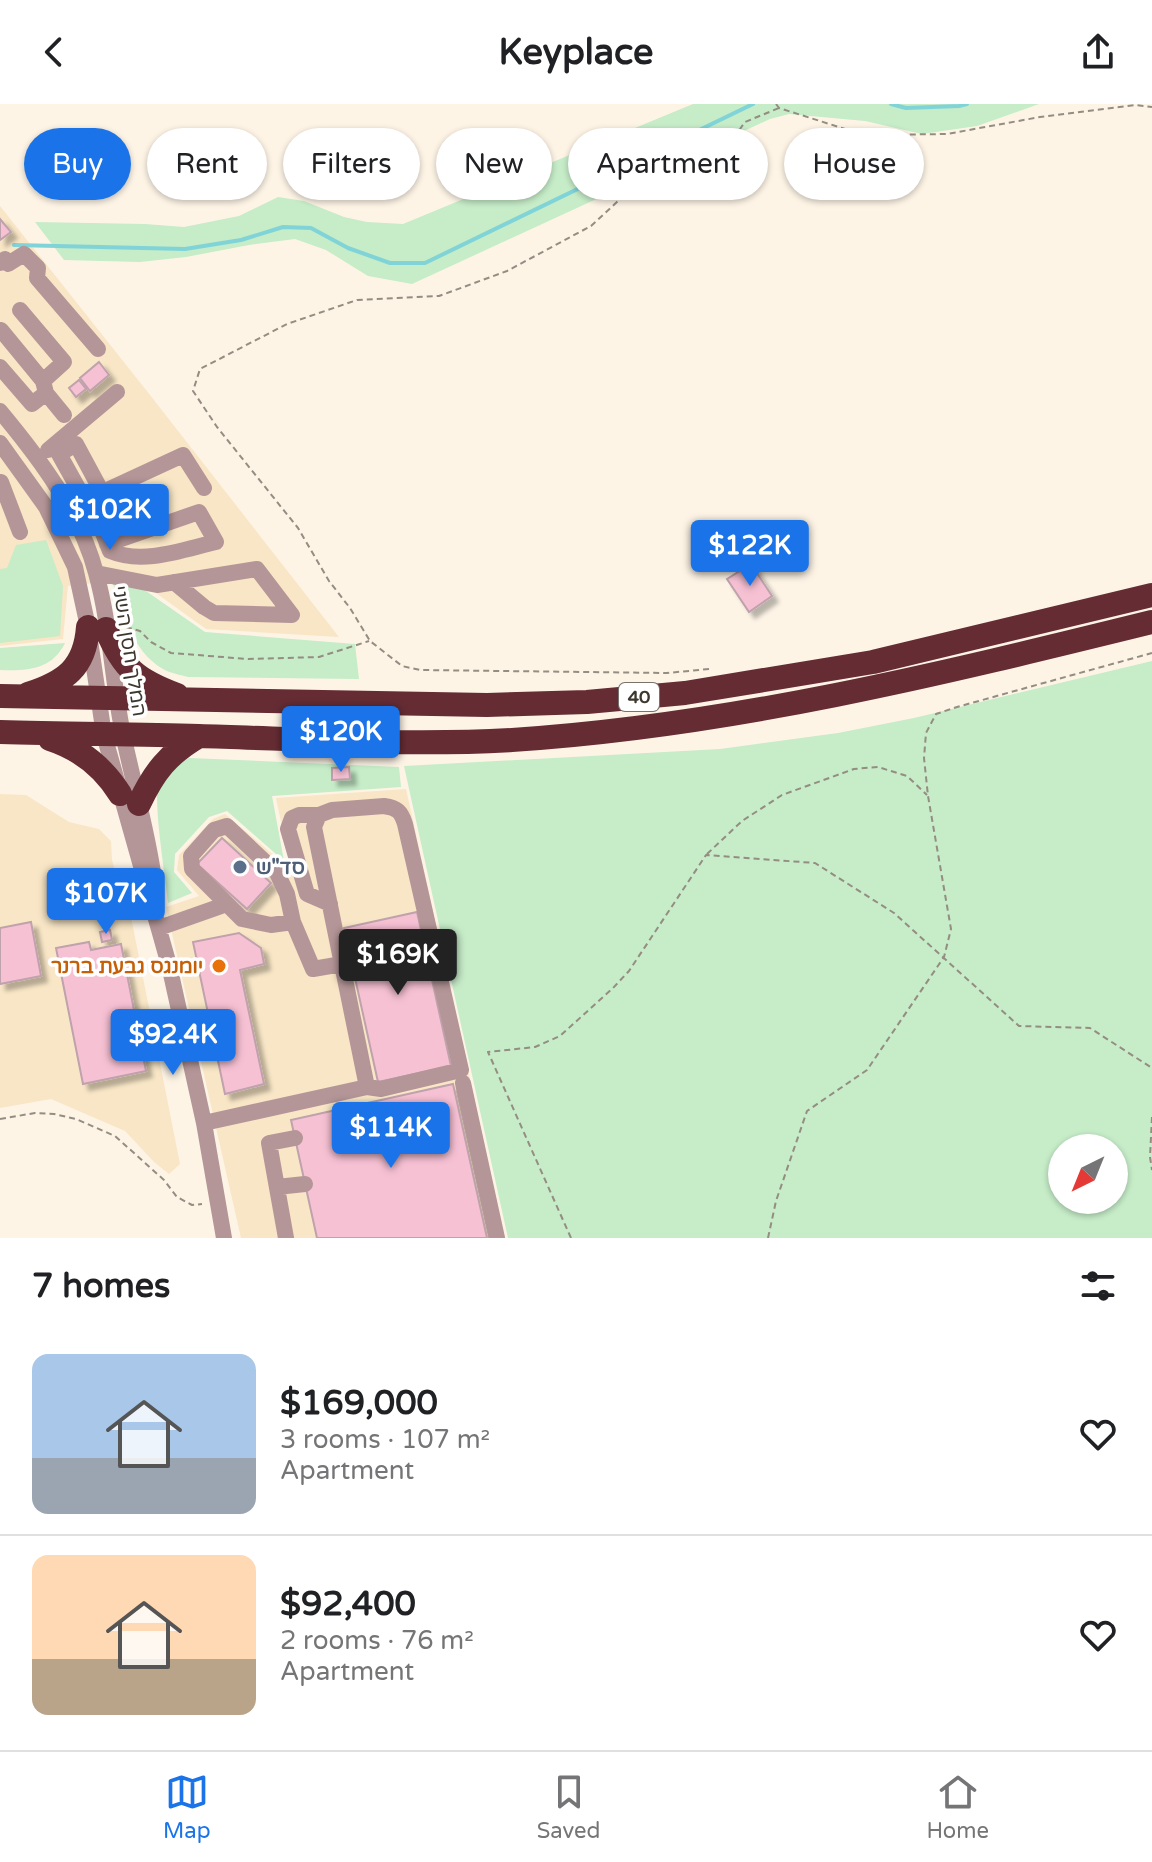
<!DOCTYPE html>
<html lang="en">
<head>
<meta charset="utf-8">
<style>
  :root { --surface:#fff; --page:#f6f6f6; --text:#202124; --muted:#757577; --line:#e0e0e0; --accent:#1a73e8 }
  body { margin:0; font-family:"Varela Round",Heebo,sans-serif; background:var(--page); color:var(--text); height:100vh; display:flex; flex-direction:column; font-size:30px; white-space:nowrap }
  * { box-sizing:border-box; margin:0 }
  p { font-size:26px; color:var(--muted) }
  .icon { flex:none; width:44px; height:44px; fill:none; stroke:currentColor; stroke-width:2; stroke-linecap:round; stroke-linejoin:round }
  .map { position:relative; height:1134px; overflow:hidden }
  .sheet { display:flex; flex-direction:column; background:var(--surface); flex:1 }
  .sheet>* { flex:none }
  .guide { position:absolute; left:24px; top:24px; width:1104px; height:72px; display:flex; gap:16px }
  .needle { width:52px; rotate:223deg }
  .fabs { position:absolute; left:1048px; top:1030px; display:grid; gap:16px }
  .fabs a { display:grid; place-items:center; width:80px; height:80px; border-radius:50%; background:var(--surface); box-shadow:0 2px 6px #0004; font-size:40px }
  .price { position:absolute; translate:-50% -68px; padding:0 18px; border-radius:8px; background:var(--accent); color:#fff; font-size:26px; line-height:52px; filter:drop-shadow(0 2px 4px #0008) }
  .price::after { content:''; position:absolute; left:50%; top:48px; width:24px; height:18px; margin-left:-12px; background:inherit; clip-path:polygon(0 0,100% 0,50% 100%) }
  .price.on { background:#222; color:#fff }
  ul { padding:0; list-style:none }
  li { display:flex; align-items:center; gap:24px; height:200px; padding:0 32px }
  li+li { border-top:2px solid var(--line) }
  li span { display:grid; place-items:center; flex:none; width:224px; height:160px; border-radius:16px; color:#555 }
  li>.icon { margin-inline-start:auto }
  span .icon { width:96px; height:96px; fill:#fffc; stroke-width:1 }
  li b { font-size:34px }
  h2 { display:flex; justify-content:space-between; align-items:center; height:96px; padding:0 32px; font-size:34px }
  .chip { padding:0 28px; border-radius:36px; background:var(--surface); box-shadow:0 2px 6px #0004; font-size:28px; line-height:72px }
  .chip.on { background:var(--accent); color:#fff }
  header { display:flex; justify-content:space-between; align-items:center; height:104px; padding:0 32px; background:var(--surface); font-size:36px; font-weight:700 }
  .tab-bar { display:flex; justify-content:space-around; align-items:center; height:112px; border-top:2px solid var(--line); background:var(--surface); font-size:22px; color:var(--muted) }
  .tab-bar a { display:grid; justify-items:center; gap:4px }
  .tab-bar .on { color:var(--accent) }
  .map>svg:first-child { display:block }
</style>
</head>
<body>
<header><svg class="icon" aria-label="back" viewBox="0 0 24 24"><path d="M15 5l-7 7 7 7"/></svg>Keyplace<svg class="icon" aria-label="share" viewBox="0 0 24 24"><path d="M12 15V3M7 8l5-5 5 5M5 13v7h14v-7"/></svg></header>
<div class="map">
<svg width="1152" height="1134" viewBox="0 0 1152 1134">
  <defs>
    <filter id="shadow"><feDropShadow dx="6" dy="6" stdDeviation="2" flood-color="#0004"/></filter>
  </defs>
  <rect width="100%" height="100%" fill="#fdf4e6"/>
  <path fill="#f8e6c6" d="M0,102L150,291L339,533L206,525L135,474L68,482L63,535L0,542Z
    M406,685L505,1134H241L166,803L199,792L177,766L179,751L213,715L225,710L291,766L276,694Z
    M0,690L26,691L69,718L99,725L111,737L112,756L124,798H128L180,1060L169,1070L154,1058L125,1027L51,995L0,1004Z"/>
  <path fill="#c6ecc8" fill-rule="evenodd" d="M693,0H1039L977,22L922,30L865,17L789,10L770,15L412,180L368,172L326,146L295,135L249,141L186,153L140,158L64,156L35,118L145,120L184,123L239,112L278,93L304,97L344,113L367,118L403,120Z
    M46,436L63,482L60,532L0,539V465L7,464L16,441Z
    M112,477L133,478L205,528L355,540L359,575L188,573C181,571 170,569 163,565C132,547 123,509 112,477Z
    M65,539C52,566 27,567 0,566V544Z
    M1152,557V1134H508L404,662L720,645L838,629L914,614ZM1062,1044H1114V1096H1062Z
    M189,654L399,663L401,683L272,692L284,757L227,707L209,713L175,750L174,768L192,789L168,799C166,776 152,694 159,677C164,665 179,659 189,654Z"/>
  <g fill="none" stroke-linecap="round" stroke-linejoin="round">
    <path stroke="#80d4d7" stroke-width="4" d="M891,0L906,4L959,2L967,0
      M14,141L185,145L241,136L283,123L311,124L348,144L390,159H425L753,0"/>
  </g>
  <path fill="#f7c1d4" stroke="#bfa2ac" stroke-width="2" filter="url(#shadow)" d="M0,115L11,128L0,136Z
    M99,258L109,271L90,287L80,274Z
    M79,276L86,285L76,293L69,284Z
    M751,460L772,492L749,508L727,475Z
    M349,663L350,675L332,676V664Z
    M222,734L271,779L247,805L197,760Z
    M417,808L451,962L378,978L344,824Z
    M31,818L41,872L0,880V824Z
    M110,826L112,836L102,838L100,828Z
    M239,829L261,844L264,860L240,866L264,980L225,990L193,838Z
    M89,838L91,846L121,840L146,967L83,980L56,844Z
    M453,980L487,1134H317L291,1016Z"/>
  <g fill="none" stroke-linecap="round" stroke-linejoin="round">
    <path stroke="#948d82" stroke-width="2" stroke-dasharray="6 4" stroke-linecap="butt" d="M776,0L779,4L864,31L947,30L1040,13L1135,1L1152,3
      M126,523L140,527L151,538L171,549L248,555L319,553L369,537
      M709,565L667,569L420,566L402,562L370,537L350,504L329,477L298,424L217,323L193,287L200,265L287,220L357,196L439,192L507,167L591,122L657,61L727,35L740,25L745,18L779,4
      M707,750L742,717L782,691L854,665L878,663L907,672L927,691
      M1152,1013L1150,1053L1152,1066
      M0,1015L35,1009L54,1010L76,1015L115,1032L164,1076L177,1093L192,1101L202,1100
      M571,1134L488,948L535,943L560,932L613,884L629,867L706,751L815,759L894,809L1019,922L1090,924L1152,964
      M768,1134L776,1097L807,1007L867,966L944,853L951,825L928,692L924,654L926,629L936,610L957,603L1152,549"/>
    <path stroke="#b59698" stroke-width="16" d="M0,159L5,155L8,160L24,150L38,164L37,174L98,245
      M20,206L64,258L43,277
      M1,226L43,277L46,289L64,311
      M0,263L32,300L46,289
      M0,307C40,355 80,408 96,469C110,519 112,574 122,625C132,675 147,724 154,775
      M0,339L46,403L75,463L88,523L104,631L169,861L204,1019L224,1134
      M54,341L103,429L110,447C143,461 182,446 216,438L199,408L107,440
      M48,346L117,288
      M59,350L76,340L117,416
      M1,378L20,428
      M103,388L183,351L204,384
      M96,469L157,481L257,465L292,511L214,509L204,503L174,478
      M384,702C397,704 401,707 405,720L461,966L381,985L367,983L314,723L319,711L332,706Z
      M319,711H299L292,714L288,725L307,790L330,800
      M227,722L277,769L287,790L293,818L271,821L242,815L192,765L191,752L214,726Z
      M293,818L313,865L342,860
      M159,824L227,800
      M463,979L497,1134
      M204,1019L367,983
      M277,1083L305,1080
      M286,1134L269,1039L295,1034"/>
    <path stroke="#652c34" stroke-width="24" d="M106,525C123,565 137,576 177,591
      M28,590C65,578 85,564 88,523
      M0,592L487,601L587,598L685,589L873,558L1152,491
      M0,628C66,630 133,630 199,632C303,635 408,642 512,636C730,622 941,570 1152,518
      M50,635C81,645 103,663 120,690
      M139,700C154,668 168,650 199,632"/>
  </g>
  <circle fill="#5c6f8a" stroke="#fff" stroke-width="3" cx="240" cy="763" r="8"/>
  <circle fill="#e8710a" stroke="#fff" stroke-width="3" cx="219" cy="862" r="8"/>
  <g text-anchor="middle" stroke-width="7" stroke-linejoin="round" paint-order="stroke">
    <rect fill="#fff" stroke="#77736d" stroke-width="2" x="619" y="579" width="40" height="28" rx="6"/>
    <g font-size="18" font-weight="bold" fill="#3d372e">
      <text x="639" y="599">40</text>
    </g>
    <g font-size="20" fill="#3d372e" stroke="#fff">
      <text transform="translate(130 547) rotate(81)" y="7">המלך חסן השני</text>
    </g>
    <g font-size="20" font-weight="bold" fill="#4e5e75" stroke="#fff" text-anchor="start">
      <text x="256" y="770">סד"ש</text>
    </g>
    <g font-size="20" font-weight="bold" fill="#c56008" stroke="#fff" text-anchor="end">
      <text x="203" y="869">יומנגס גבעת ברנר</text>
    </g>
  </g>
</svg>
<div class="fabs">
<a><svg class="needle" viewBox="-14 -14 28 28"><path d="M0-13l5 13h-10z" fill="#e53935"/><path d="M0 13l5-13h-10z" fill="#757577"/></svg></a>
</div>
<b class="price" style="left:110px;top:448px">$102K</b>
<b class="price" style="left:750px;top:484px">$122K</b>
<b class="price" style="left:341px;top:670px">$120K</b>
<b class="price" style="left:106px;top:832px">$107K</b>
<b class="price on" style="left:398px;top:893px">$169K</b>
<b class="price" style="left:173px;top:973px">$92.4K</b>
<b class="price" style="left:391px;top:1066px">$114K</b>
<div class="guide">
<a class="chip on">Buy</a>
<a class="chip">Rent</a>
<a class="chip">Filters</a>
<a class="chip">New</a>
<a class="chip">Apartment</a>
<a class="chip">House</a>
</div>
</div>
<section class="sheet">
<h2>7 homes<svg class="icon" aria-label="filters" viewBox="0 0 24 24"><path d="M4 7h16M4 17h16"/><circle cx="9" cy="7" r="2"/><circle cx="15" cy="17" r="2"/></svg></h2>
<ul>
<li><span style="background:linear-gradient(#a9c7e8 65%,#9aa5b1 0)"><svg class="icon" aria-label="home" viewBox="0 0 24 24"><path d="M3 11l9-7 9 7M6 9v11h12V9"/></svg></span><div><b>$169,000</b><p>3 rooms · 107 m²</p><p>Apartment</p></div><svg class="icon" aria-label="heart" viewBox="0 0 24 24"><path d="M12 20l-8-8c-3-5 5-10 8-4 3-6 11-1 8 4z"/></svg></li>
<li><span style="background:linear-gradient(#ffd9b3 65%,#b9a48a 0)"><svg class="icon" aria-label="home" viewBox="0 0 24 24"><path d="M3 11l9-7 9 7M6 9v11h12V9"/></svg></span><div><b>$92,400</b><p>2 rooms · 76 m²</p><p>Apartment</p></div><svg class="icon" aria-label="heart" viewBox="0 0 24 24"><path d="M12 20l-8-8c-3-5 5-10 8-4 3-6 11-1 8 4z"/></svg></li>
</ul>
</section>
<nav class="tab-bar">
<a class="on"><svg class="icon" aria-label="map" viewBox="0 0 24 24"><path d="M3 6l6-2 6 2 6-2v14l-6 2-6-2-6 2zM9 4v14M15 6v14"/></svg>Map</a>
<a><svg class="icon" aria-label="saved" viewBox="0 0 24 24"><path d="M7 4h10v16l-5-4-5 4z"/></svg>Saved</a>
<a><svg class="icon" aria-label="home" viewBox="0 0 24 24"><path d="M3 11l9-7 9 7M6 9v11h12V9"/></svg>Home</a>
</nav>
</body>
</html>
